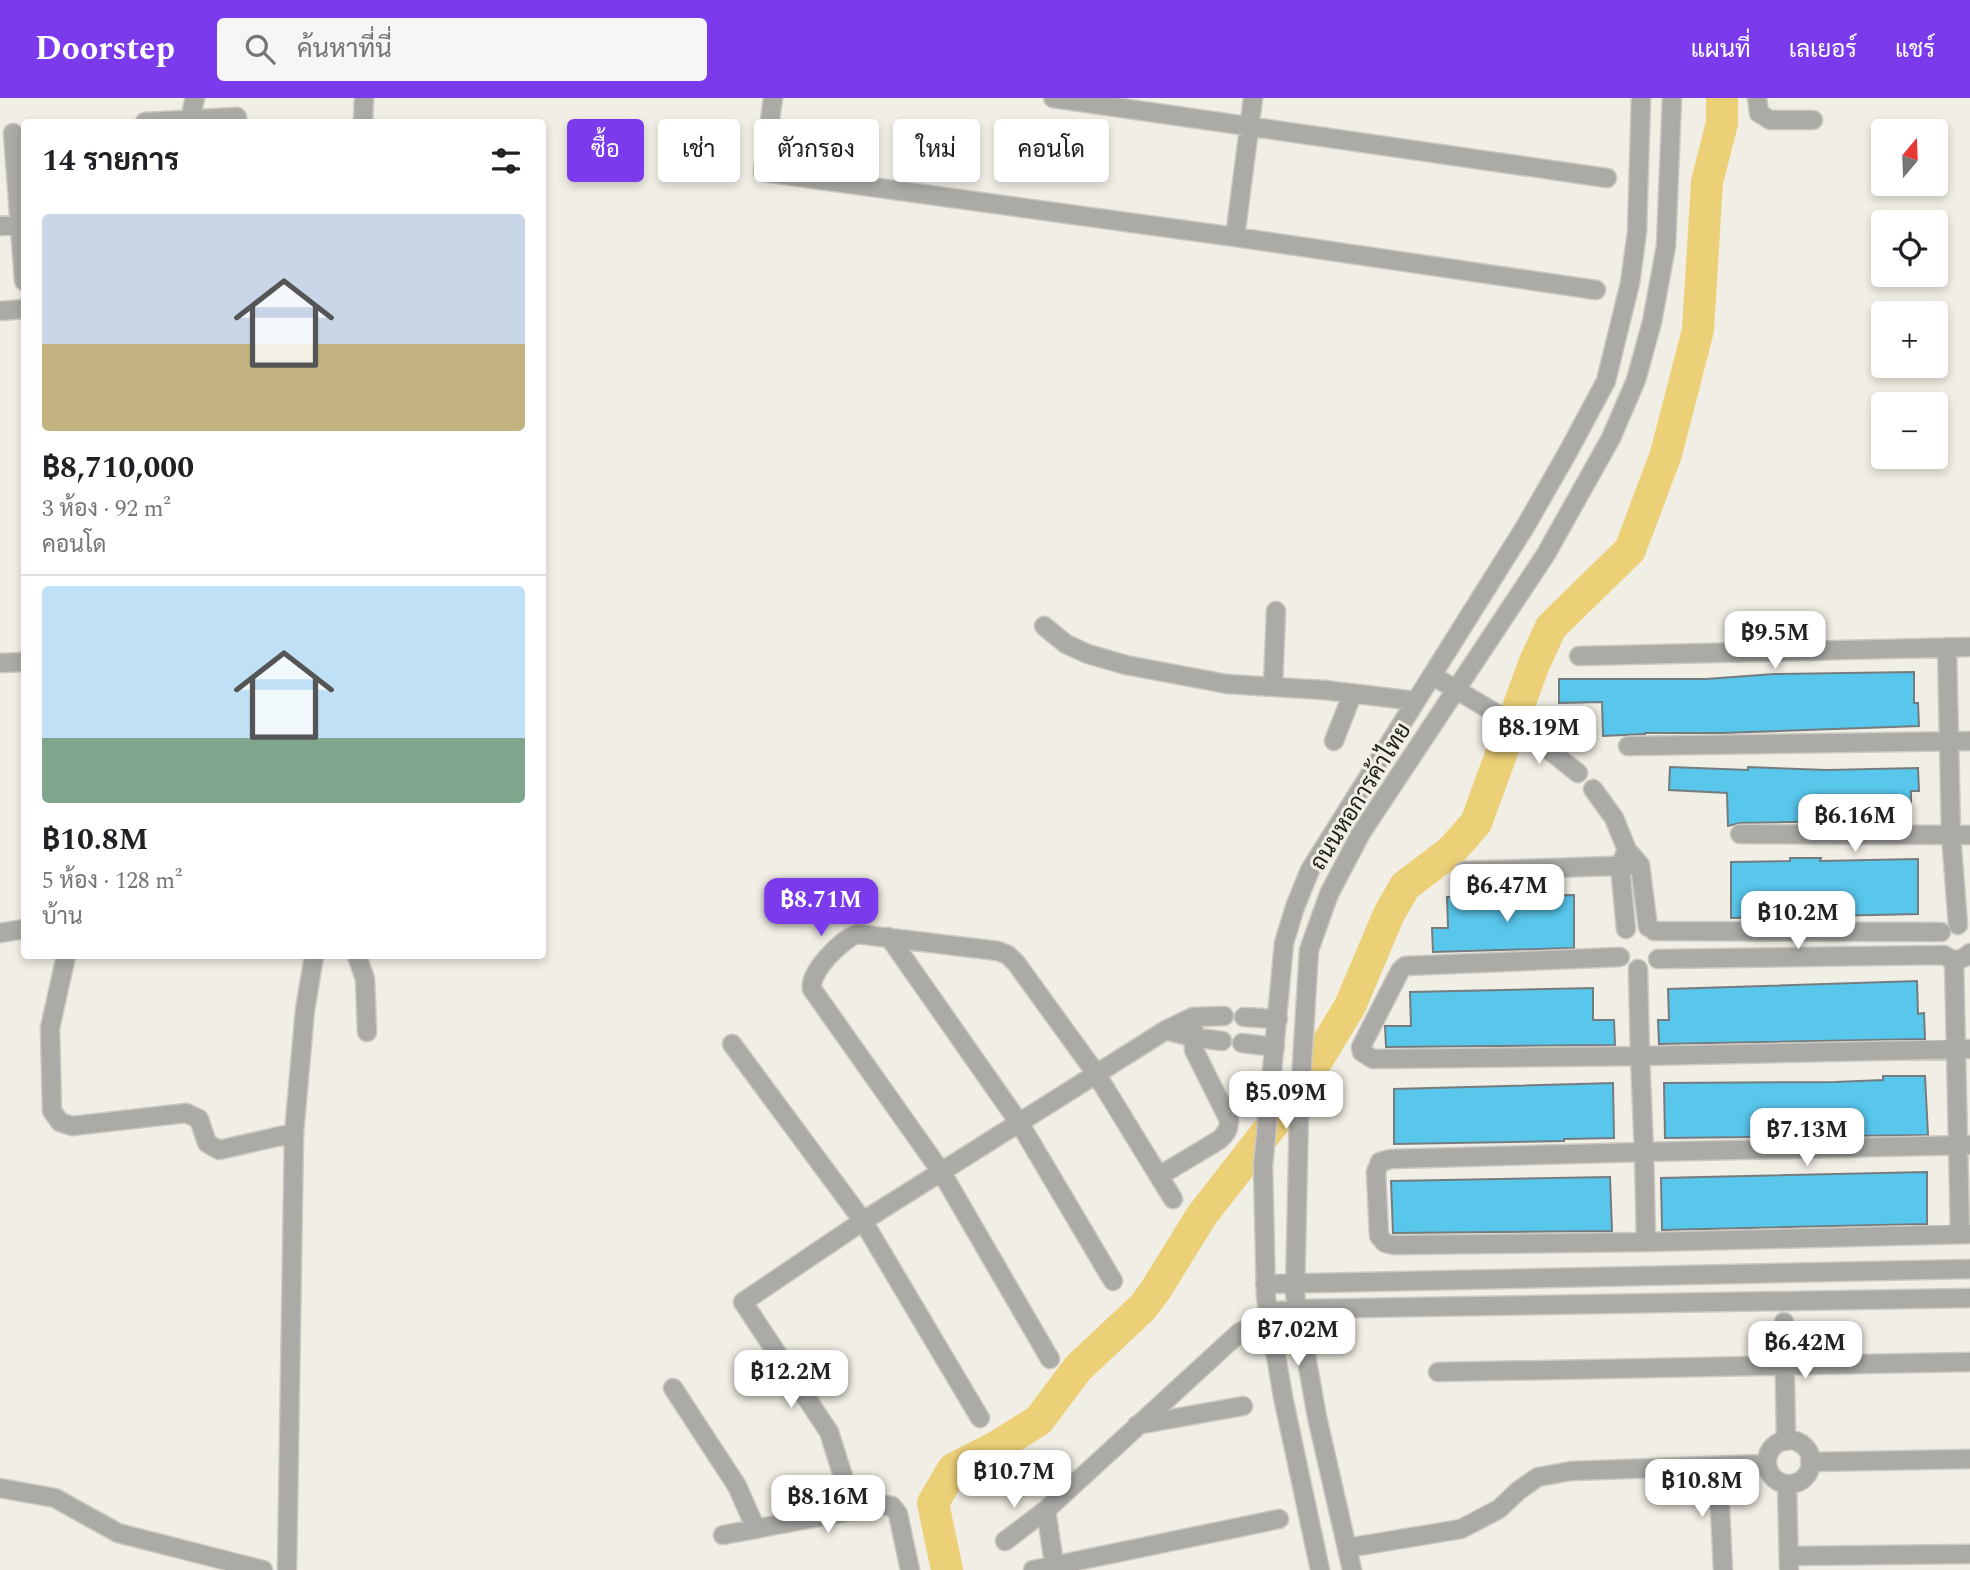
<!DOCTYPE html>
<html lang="th">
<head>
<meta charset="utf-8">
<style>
  :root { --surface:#fff; --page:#f6f6f6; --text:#202124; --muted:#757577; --line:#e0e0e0; --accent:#7c3aed }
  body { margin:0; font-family:Spectral,Sarabun,serif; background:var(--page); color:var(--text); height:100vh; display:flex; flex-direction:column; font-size:26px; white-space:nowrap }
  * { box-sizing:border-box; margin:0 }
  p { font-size:23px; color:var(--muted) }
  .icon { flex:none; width:38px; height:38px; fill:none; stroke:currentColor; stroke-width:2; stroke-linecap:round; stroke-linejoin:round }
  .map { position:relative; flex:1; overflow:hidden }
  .panel { position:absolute; left:21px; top:21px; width:525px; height:840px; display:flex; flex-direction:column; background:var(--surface); border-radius:7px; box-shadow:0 4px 10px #0003 }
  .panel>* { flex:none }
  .hud { position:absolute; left:567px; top:21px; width:665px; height:63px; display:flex; gap:14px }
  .needle { width:46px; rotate:19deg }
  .tools { position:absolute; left:1871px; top:21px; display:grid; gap:14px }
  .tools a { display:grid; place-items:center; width:77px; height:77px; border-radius:7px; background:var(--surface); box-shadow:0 4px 10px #0003; font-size:35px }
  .price { position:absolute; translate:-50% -60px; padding:0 16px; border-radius:14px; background:#fff; color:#222; font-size:23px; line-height:46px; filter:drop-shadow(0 2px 4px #0008) }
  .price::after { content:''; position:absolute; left:50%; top:42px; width:21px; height:16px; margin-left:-10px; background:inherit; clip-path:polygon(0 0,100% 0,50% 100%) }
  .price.current { background:var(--accent); color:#fff }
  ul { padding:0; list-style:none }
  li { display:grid; align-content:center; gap:14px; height:371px; padding:0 21px }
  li+li { border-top:2px solid var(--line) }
  li span { display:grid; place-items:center; height:217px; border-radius:7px; color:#555 }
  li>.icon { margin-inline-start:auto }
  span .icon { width:126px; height:126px; fill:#fffc; stroke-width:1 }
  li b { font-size:30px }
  h2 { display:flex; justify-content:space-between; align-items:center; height:84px; padding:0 21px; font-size:30px }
  .tag { padding:0 24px; border-radius:7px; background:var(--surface); box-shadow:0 4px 10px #0003; font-size:24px; line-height:63px }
  .tag.current { background:var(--accent); color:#fff }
  header { display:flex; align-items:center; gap:42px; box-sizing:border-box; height:98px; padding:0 35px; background:var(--accent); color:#fff }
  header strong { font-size:33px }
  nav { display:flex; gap:38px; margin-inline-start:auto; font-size:24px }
  .search { width:490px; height:63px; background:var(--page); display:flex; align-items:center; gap:18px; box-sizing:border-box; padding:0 24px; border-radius:7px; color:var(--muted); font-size:26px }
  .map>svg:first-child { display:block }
</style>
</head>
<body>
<header>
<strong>Doorstep</strong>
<div class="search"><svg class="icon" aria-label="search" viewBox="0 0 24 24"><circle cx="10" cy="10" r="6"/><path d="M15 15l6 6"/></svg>ค้นหาที่นี่</div>
<nav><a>แผนที่</a><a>เลเยอร์</a><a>แชร์</a></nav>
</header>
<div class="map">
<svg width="1970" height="1472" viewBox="0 0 1970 1472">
  <rect width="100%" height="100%" fill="#f1eee5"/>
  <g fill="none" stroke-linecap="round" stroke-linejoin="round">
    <path stroke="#ecd078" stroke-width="32" d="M947,1472L933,1405L953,1371L998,1348L1039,1322L1078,1270L1143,1209L1155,1193L1202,1117L1298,994L1350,908L1389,816L1405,788L1451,753L1476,725L1534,566L1551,529L1630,452L1666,356L1698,232L1707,84L1722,25V0"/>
  </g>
  <path fill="#59c6ec" stroke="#737c7f" stroke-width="2" d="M1914,574V605H1918L1919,628L1722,635H1645V636L1603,638L1602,604L1559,605V581H1706L1774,576Z
    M1670,669L1748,672V669L1827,672L1918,670L1919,693H1911V722L1740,725L1728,728L1727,695L1669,692Z
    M1790,760H1821L1820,763L1918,761V816L1731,820V764L1790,763Z
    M1574,797V850L1433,854L1432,830H1448L1447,799Z
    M1917,883L1918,916L1924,915L1925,941L1659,946L1658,922H1669L1668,891Z
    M1593,890V922H1614L1615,947L1386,949L1385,928H1411L1410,894Z
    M1883,978H1925L1928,1037L1665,1040L1664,985L1835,984L1883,982Z
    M1613,985L1614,1040L1564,1041V1043L1394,1046V991Z
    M1927,1074V1126L1662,1132L1661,1080Z
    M1610,1079L1612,1133L1393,1135L1391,1083Z"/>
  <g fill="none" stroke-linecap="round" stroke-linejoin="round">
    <defs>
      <path id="minor" d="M773,0L763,74L1235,139L1596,192
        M1053,0L1607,80
        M1757,0L1759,15L1770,22H1813
        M190,21L195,0
        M145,24L237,19
        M363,24L364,0
        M13,35L24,183
        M0,128L24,126
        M1235,139L1253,0
        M0,213L24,211
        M1044,528L1066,546L1088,556L1126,567L1227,586L1324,592L1416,603
        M1947,549L1951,737L1958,827
        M1579,558L1970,549
        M0,565L24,564
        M1433,578L1524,632L1578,675
        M1273,588L1276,513
        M1334,643L1352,597
        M1628,648L1970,643
        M1593,691L1614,720L1627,752
        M1740,736L1970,737
        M1464,773L1640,767
        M1626,831L1620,768L1627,752L1640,767L1648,829
        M1654,833L1941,834
        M0,835L24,831
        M889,839L1020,1026L1113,1183
        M1944,857C1953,864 1962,863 1970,855
        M66,858L50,930L52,1013L60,1024L72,1028L186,1015L199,1021L207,1045L219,1052L294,1035
        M357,858L365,881L367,934
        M1620,859L1405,868L1400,873L1361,949L1362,954L1373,961L1640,958L1638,871
        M1658,861L1943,857
        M1954,862L1960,1136
        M1244,919L1278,921
        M1222,943L1192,939L1166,932L1193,919L1224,918
        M1242,945L1275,949
        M732,946L863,1123L980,1320
        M1970,951L1640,958L1644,1054L1391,1061L1380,1064L1376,1074L1379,1138L1385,1145L1394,1147L1646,1144L1970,1136
        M1159,1078L1219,1042C1226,1036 1229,1031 1229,1022L1194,952L1193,919
        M1646,1144L1644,1054L1970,1047
        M1265,1186L1970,1171
        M1268,1214L1298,1211L1970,1200
        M1784,1224L1786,1343
        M1050,1261L942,1075L812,891C809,874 841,842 857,836L998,853L1008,857L1016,865L1095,974L1173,1101
        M1438,1274L1970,1264
        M673,1290L737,1388L756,1431
        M1137,1327L1243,1308
        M1767 1364a22 22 0 1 1 44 0a22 22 0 1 1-44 0Z
        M1810,1364L1970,1361
        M1718,1368L1723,1472
        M1787,1386L1789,1472
        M0,1390L55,1400L118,1435L263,1472
        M854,1413L829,1334L743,1204L863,1123L1166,932
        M723,1437L882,1407L892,1408L898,1416L910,1472
        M1005,1443L1046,1412
        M1347,1450L1461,1431L1499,1411L1518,1393L1538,1379L1571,1373L1767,1366
        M1789,1458L1970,1456
        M287,1472L294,1035L305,912L314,858
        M1033,1472L1279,1421
        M1055,1472L1046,1412L1240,1234L1269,1221
        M1320,1472L1283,1299L1266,1199L1263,1068L1284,845L1295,809L1310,772L1525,429L1568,354L1606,283L1630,185L1637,134L1641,0
        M1352,1472L1317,1319L1295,1196L1299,1015L1309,852L1329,796L1361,735L1546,456L1611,340L1636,282L1652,224L1666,148L1672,0"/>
    </defs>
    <use href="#minor" stroke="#cbc9c0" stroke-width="21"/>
    <use href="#minor" stroke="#acaaa7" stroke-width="18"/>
  </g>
  <g text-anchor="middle" stroke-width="6" stroke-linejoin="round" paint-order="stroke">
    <g font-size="23" fill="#1e1e1a" stroke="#f1eee5">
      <text transform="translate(1360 698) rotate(-58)" y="8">ถนนหอการค้าไทย</text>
    </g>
  </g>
</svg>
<div class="tools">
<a><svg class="needle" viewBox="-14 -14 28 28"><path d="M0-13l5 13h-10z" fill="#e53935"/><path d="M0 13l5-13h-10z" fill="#757577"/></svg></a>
<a><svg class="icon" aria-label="locate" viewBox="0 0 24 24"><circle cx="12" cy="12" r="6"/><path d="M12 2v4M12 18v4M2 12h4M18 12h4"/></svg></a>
<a>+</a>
<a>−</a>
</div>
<b class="price" style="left:1775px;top:573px">฿9.5M</b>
<b class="price" style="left:1539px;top:668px">฿8.19M</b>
<b class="price" style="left:1855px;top:756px">฿6.16M</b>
<b class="price" style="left:1507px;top:826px">฿6.47M</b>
<b class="price current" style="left:821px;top:840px">฿8.71M</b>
<b class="price" style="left:1798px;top:853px">฿10.2M</b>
<b class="price" style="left:1286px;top:1033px">฿5.09M</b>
<b class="price" style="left:1807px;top:1070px">฿7.13M</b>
<b class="price" style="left:1298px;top:1270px">฿7.02M</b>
<b class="price" style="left:1805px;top:1283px">฿6.42M</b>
<b class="price" style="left:791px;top:1312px">฿12.2M</b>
<b class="price" style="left:1014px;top:1412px">฿10.7M</b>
<b class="price" style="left:1702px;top:1421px">฿10.8M</b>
<b class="price" style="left:828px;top:1437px">฿8.16M</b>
<div class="hud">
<a class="tag current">ซื้อ</a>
<a class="tag">เช่า</a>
<a class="tag">ตัวกรอง</a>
<a class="tag">ใหม่</a>
<a class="tag">คอนโด</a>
</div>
<section class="panel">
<h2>14 รายการ<svg class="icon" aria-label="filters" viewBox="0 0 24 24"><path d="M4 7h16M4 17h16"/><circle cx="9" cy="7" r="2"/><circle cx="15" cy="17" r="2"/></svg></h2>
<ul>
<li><span style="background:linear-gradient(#c9d6e8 60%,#c2b280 0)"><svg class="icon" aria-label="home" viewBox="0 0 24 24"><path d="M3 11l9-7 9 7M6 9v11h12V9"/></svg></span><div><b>฿8,710,000</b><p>3 ห้อง · 92 m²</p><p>คอนโด</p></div></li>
<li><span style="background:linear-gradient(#bfe0f5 70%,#7fa58c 0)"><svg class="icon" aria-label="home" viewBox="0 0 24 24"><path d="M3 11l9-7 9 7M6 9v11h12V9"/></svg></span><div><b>฿10.8M</b><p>5 ห้อง · 128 m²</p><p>บ้าน</p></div></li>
</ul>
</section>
</div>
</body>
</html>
